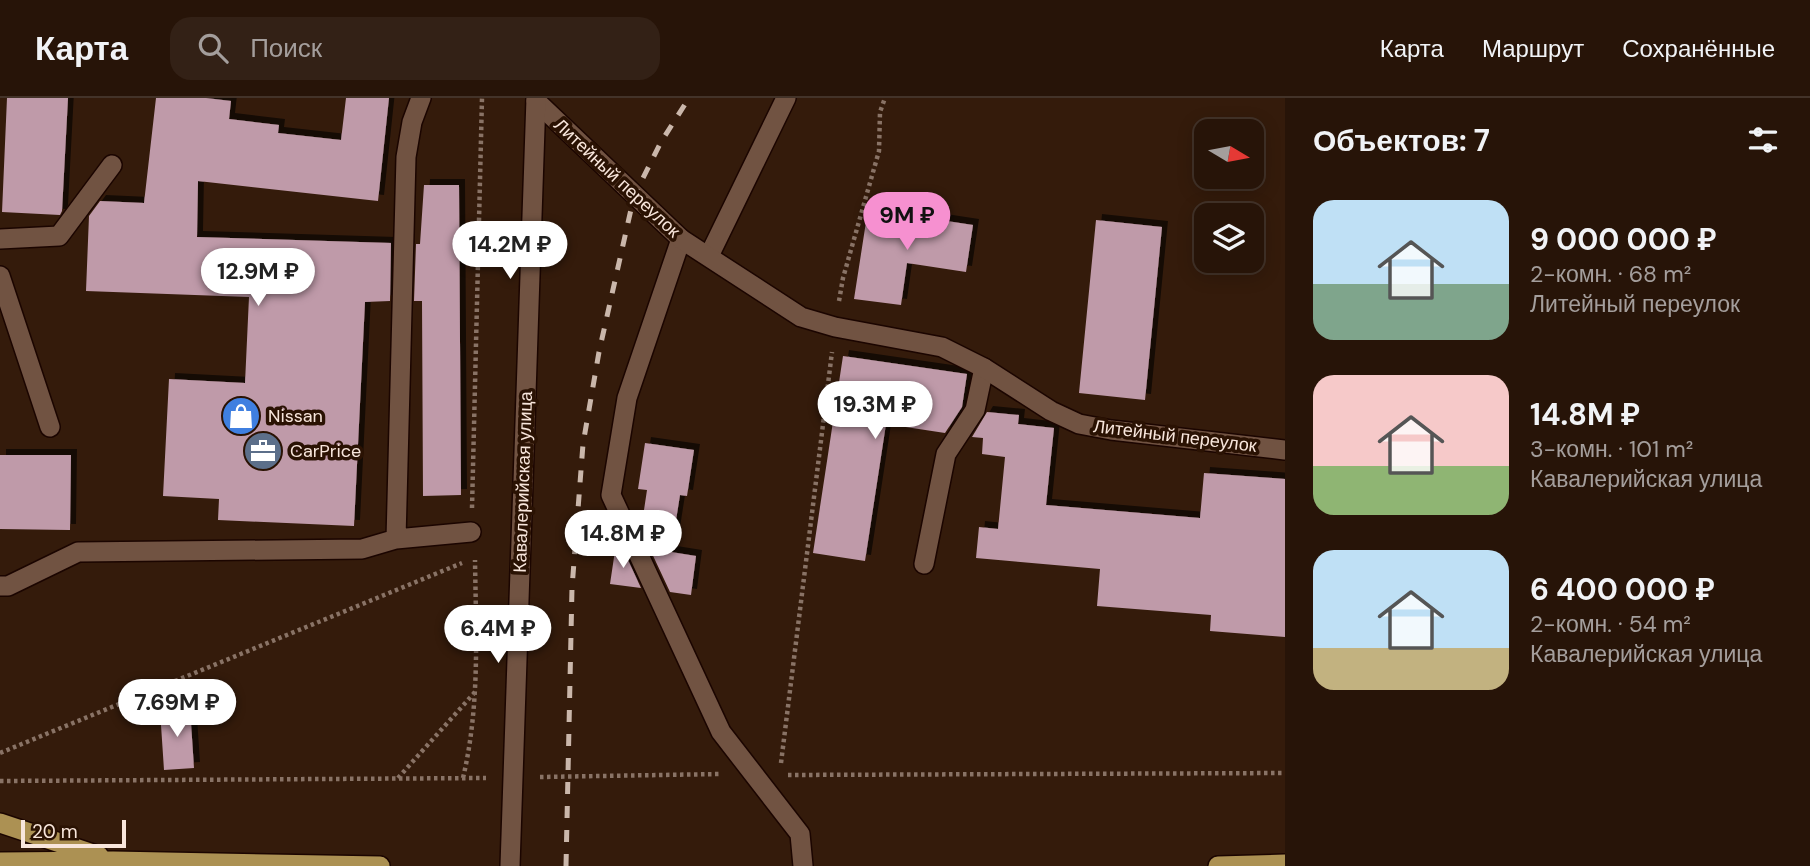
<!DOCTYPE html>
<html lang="ru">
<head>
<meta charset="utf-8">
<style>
  :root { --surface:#271408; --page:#332116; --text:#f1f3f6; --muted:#a49e9c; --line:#433329; --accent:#f690d0 }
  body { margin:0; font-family:"DM Sans",sans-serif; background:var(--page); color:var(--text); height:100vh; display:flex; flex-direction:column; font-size:26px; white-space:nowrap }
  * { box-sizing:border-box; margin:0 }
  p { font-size:23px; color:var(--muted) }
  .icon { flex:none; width:38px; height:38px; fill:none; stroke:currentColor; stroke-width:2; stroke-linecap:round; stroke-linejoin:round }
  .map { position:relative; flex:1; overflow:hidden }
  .sheet { display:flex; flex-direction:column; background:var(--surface); width:525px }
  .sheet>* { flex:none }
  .needle { width:46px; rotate:100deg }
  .tools { position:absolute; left:1194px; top:21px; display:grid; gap:14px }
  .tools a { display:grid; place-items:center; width:70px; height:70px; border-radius:14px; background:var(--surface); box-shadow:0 4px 18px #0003,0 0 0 2px var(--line); font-size:35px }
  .scale { position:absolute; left:21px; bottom:18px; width:105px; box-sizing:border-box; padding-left:7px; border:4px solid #f8e6dc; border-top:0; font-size:19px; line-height:24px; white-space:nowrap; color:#f8e6dc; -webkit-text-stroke:5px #2a1203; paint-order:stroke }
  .price { position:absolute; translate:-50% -60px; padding:0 16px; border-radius:24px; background:#fff; color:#222; font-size:23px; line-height:46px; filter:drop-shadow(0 2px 4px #0008) }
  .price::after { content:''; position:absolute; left:50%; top:42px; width:21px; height:16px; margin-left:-10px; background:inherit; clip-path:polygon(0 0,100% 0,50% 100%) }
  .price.selected { background:var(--accent); color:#111 }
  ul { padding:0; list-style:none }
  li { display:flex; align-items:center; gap:21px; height:175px; padding:0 28px }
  li span { display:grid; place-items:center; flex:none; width:196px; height:140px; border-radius:21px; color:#555 }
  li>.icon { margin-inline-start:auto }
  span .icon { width:84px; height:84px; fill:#fffc; stroke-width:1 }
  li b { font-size:30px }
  h2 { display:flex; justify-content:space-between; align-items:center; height:84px; padding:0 28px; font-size:30px }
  header { display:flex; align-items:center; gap:42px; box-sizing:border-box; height:98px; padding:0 35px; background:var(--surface); border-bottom:2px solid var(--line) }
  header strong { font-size:33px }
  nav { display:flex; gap:38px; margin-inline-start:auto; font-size:24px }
  .search { width:490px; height:63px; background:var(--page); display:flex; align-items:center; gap:18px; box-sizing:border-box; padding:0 24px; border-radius:21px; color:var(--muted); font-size:26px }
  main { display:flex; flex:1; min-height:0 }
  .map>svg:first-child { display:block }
</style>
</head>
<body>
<header>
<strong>Карта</strong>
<div class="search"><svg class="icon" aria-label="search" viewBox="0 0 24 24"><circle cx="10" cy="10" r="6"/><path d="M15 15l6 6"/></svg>Поиск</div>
<nav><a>Карта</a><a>Маршрут</a><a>Сохранённые</a></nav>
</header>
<main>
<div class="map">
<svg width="1285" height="768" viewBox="0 0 1285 768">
  <defs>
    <filter id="shadow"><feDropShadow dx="6" dy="-6" stdDeviation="0" flood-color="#0009"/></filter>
  </defs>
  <rect width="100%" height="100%" fill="#341b0b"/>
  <path fill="#bf9aa9" filter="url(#shadow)" d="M7,0H68L62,113L60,117L2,114Z
    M156,0H206L231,3L229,21L279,27L278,35L341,42L346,0H389L378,103L198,83L197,139L391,145L390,203L365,204L354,428L218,422L219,401L163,398L169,281L245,285L249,199L86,193L89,118L100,103L144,105Z
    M424,87H459L461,397L423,398L422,203H414L416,146H420Z
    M868,111L973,127L966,174L907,165L901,207L854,201Z
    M1096,122L1162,129L1145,302L1079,295Z
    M843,258L967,276L962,309L945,335L886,326L865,463L813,455Z
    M987,314L1019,317L1018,326L1054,330L1046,407L1200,420L1204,375L1285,381V539L1210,533L1211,517L1097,508L1100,471L976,460L979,429L998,431L1005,359L982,356L983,340L972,339Z
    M645,345L694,352L687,398L680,397L671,454L696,458L691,497L670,494L641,432L647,392L638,391Z
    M0,357H71L70,432L0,431Z
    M616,446L621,447L641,490L610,486Z
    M190,610L194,670L164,672L160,612Z"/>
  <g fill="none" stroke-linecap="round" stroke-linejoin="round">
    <defs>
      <path id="service" d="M0,141L59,138L112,67
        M681,141L627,300L611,397L721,634L800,736L803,768
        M709,158L786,0
        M0,178L50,329
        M396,441L406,59L412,24L421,0
        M924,466L946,356L975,312L984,270
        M0,488H8L78,454L362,451L396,441L471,434"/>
      <path id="minor" d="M536,3L681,141L801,219L835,229L942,249L984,270L1051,313L1079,326L1111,332L1285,352"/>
      <path id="tertiary" d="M510,768L536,0"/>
      <path id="primary" d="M0,725L99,758
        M0,764L113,763L380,768
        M1218,768L1285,766"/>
    </defs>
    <use href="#service" stroke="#1b0500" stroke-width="22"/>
    <use href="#minor" stroke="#1b0500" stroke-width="22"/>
    <use href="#tertiary" stroke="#1b0500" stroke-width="22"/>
    <use href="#primary" stroke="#1b0500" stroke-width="22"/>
    <path stroke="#897366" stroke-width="4.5" stroke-dasharray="3.5 3.5" stroke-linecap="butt" d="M839,203L843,180L879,53L880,14L885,0
      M472,410L482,0
      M0,655L462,465
      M781,665L832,254
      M788,677L1285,675
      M540,679L720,676
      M398,680L476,593
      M463,680C480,608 476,535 475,462
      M0,683L486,680"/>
    <use href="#service" stroke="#715342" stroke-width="19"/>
    <use href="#minor" stroke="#715342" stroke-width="19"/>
    <use href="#tertiary" stroke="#715342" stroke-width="19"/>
    <use href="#primary" stroke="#ac9153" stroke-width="19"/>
    <path stroke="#cab7ab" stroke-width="5" stroke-dasharray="12 12" stroke-linecap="butt" d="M566,768L572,490L583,346L599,254L634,98L661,44L689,0"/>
  </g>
  <defs>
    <symbol id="shop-disc" viewBox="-11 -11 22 22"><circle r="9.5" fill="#3f7fe0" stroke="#2a1203"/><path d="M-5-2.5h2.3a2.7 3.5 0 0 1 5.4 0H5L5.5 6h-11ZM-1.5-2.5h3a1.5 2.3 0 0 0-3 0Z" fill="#fff"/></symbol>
    <symbol id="office-disc" viewBox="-11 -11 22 22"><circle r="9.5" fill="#5c6f8a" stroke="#2a1203"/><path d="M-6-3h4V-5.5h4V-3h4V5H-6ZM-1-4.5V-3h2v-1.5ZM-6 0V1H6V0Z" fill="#fff"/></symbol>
  </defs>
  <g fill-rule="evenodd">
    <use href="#shop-disc" x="219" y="296" width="44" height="44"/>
    <use href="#office-disc" x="241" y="331" width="44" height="44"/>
  </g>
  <g text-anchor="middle" stroke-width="7" stroke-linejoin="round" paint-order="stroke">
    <g font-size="18" fill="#f8e6dc" stroke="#2a1203">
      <text transform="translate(617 80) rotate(43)" y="6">Литейный переулок</text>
      <text transform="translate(1175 338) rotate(7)" y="6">Литейный переулок</text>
      <text transform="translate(523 384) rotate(-88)" y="6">Кавалерийская улица</text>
    </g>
    <g font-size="18" fill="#f8e6dc" stroke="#2a1203" text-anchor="start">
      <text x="268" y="324">Nissan</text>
      <text x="290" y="359">CarPrice</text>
    </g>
  </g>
</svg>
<div class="tools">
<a><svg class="needle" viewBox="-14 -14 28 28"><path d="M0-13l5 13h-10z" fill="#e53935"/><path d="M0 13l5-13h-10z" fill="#a49e9c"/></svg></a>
<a><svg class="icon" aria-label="layers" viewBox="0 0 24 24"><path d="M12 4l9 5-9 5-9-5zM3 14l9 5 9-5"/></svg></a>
</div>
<div class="scale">20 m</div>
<b class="price selected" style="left:907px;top:154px">9M ₽</b>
<b class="price" style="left:510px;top:183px">14.2M ₽</b>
<b class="price" style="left:258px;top:210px">12.9M ₽</b>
<b class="price" style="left:875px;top:343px">19.3M ₽</b>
<b class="price" style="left:623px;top:472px">14.8M ₽</b>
<b class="price" style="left:498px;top:567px">6.4M ₽</b>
<b class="price" style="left:177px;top:641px">7.69M ₽</b>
</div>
<section class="sheet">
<h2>Объектов: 7<svg class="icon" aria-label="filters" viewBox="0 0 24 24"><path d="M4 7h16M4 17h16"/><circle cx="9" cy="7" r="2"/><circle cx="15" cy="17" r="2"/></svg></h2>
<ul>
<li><span style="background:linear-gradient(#bfe0f5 60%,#7fa58c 0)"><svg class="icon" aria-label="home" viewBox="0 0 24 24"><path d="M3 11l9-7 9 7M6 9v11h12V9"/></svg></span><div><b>9 000 000 ₽</b><p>2-комн. · 68 m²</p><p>Литейный переулок</p></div></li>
<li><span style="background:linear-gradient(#f6c9c9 65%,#8fb573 0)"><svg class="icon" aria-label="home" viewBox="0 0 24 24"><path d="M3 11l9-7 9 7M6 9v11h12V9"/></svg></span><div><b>14.8M ₽</b><p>3-комн. · 101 m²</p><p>Кавалерийская улица</p></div></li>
<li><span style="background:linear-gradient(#bfe0f5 70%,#c2b280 0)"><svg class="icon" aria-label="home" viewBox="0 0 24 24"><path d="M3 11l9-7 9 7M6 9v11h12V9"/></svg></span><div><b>6 400 000 ₽</b><p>2-комн. · 54 m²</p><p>Кавалерийская улица</p></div></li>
</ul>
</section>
</main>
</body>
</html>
